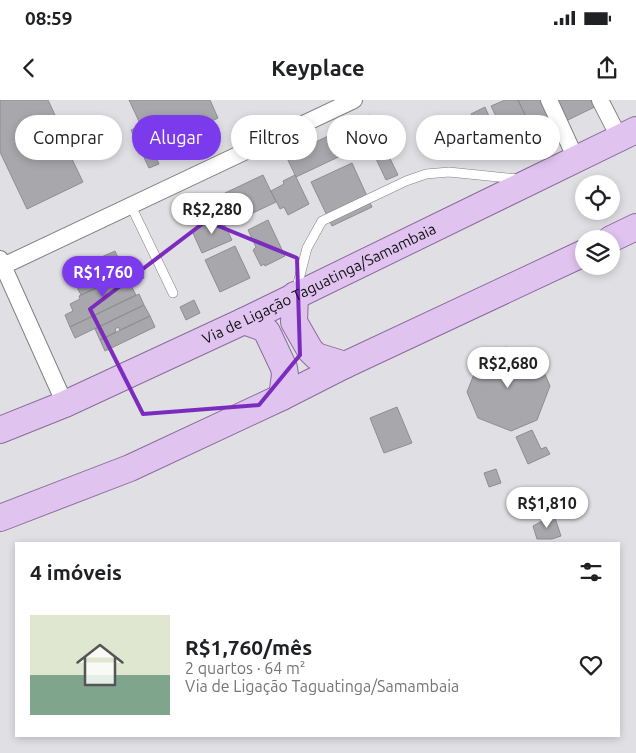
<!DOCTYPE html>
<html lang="pt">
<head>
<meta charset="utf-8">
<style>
  :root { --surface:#fff; --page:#f2f2f2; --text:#202124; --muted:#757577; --line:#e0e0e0; --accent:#7c3aed }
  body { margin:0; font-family:Ubuntu,sans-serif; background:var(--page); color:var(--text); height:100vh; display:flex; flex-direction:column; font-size:19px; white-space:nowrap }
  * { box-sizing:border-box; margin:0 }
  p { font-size:16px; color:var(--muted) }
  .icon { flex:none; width:28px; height:28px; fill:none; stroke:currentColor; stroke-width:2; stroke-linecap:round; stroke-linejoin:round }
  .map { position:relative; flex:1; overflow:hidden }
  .drawer { position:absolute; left:15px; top:442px; width:605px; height:195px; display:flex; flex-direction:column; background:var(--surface); border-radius:0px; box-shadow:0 2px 8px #0003 }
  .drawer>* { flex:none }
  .hud { position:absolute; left:15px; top:15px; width:606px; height:45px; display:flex; gap:10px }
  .controls { position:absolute; left:575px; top:75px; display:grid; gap:10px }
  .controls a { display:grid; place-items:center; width:45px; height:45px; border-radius:50%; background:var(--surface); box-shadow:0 2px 8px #0003; font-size:25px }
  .price { position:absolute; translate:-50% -42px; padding:0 11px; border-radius:18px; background:#fff; color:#222; font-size:16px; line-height:32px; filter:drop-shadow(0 1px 2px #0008) }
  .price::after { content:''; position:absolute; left:50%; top:30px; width:15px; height:11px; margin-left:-8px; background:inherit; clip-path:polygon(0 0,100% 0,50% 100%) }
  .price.active { background:var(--accent); color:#fff }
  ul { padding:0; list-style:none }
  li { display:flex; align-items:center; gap:15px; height:125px; padding:0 15px }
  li+li { border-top:1px solid var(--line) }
  li span { display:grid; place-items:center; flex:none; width:140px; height:100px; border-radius:0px; color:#555 }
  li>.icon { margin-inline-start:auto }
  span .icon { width:60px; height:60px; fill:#fffc; stroke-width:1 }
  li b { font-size:21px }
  h2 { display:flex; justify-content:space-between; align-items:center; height:60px; padding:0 15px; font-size:21px }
  .chip { padding:0 18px; border-radius:22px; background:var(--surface); box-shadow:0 2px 8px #0003; font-size:18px; line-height:45px }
  .chip.active { background:var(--accent); color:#fff }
  .status { display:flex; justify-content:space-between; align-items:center; height:35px; padding:0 25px; background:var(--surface); direction:ltr }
  .status svg { height:14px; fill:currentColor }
  header { display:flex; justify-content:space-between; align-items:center; height:65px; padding:0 15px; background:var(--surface); font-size:22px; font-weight:700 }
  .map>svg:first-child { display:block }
</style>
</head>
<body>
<div class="status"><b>08:59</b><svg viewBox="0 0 49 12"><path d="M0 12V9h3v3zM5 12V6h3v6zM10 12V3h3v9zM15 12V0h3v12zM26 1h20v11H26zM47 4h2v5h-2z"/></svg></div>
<header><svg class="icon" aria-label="back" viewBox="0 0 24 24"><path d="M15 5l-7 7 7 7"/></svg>Keyplace<svg class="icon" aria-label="share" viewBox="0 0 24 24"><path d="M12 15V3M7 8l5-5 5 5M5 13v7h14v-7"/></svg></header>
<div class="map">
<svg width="636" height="653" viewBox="0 0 636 653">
  <rect width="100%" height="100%" fill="#e0e0e4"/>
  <path fill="#a8a8ac" stroke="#8e8e92" d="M0,0H48L61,28L58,30L83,82L27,109L0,52Z
    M129,0H210L218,18L206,24L211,35L169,55L164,44L152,49Z
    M505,0H518L531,28L508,41L491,6Z
    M518,0H609L535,36Z
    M485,7L495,30L482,37L471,14Z
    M369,15L398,75L386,80L369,44L360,48L349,24Z
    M141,26L159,64L149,68L131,30Z
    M341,30L351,51L296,77L286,56Z
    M352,63L372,107L332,126L311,82Z
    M263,75L276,102L238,120L225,93Z
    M295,75L309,104L288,115L284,107L280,109L271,91L284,84L283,81Z
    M221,117L232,140L202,153L192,131Z
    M268,120L285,156L265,166L264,164L261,166L253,150L256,147L248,130Z
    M235,146L250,178L220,192L205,160Z
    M115,151L120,162L75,183L70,171Z
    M120,162L125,174L81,195L75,183L95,174L97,178L101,176L99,172Z
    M140,168L144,178L130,184L136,195L70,227L65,215L73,211L70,204L80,199L79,196Z
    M139,194L144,205L75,238L70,227Z
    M194,200L200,213L186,220L180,207Z
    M144,205L150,216L120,230L118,227L115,229L116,232L100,240L95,229Z
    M150,216L155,227L105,251L100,240Z
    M506,247L539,261L550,286L537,320L511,331L478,318L467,292L480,259Z
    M397,307L412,343L384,353L370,318Z
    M532,330L541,349L546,347L550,354L528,364L516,337Z
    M496,369L501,383L489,387L484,373Z
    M554,415L561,436L552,439H537L533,426Z"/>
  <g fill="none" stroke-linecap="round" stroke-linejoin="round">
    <defs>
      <path id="lane" d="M131,106L173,193
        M296,191L307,148L322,121L406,81L426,74L449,72L518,79"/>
      <path id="street" d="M549,0L576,59
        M600,0L619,37
        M0,159L65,304
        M3,166L354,0"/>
      <g id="primary">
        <path d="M611,139L636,127"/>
        <path d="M295,195L294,222L310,250L316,256L345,265"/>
        <path d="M244,221L263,228L267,232L284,268L285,275L282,297"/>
        <path id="s1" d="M0,330L65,304L244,221L636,30"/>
        <path d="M0,418L130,368L282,297L345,265L584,153"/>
      </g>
    </defs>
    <use href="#lane" stroke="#808083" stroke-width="10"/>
    <use href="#street" stroke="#808083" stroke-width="18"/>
    <use href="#primary" stroke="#8a6b9b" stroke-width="28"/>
    <use href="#lane" stroke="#fff" stroke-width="9"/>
    <use href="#street" stroke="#fff" stroke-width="16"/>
    <use href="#primary" stroke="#e0c4ef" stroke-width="26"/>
  </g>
  <path fill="none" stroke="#7b2cbf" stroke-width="4" stroke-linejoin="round" d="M206,121L297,158L300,255L259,305L143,314L90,209Z"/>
  <g text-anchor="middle" stroke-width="4" stroke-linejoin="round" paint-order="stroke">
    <g font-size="15" fill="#101012" stroke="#fff">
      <text dy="5" stroke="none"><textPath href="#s1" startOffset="351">Via de Ligação Taguatinga/Samambaia</textPath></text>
    </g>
  </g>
</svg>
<div class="controls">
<a><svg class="icon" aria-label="locate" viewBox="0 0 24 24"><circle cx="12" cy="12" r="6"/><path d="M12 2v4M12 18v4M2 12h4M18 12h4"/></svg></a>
<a><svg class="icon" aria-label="layers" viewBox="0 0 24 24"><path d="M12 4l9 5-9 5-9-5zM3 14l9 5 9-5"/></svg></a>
</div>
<b class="price" style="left:212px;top:135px">R$2,280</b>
<b class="price active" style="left:103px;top:198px">R$1,760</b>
<b class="price" style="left:508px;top:289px">R$2,680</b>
<b class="price" style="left:547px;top:429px">R$1,810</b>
<div class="hud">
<a class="chip">Comprar</a>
<a class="chip active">Alugar</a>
<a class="chip">Filtros</a>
<a class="chip">Novo</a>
<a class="chip">Apartamento</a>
</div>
<section class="drawer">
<h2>4 imóveis<svg class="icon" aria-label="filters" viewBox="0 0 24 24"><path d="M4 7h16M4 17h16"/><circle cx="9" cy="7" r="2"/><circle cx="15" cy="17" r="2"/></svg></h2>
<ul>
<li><span style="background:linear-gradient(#dfe7d0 60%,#7fa58c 0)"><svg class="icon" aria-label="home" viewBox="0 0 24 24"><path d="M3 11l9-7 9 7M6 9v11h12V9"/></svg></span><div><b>R$1,760/mês</b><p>2 quartos · 64 m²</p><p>Via de Ligação Taguatinga/Samambaia</p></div><svg class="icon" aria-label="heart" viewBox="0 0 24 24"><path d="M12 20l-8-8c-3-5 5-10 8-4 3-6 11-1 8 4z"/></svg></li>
</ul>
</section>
</div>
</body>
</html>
